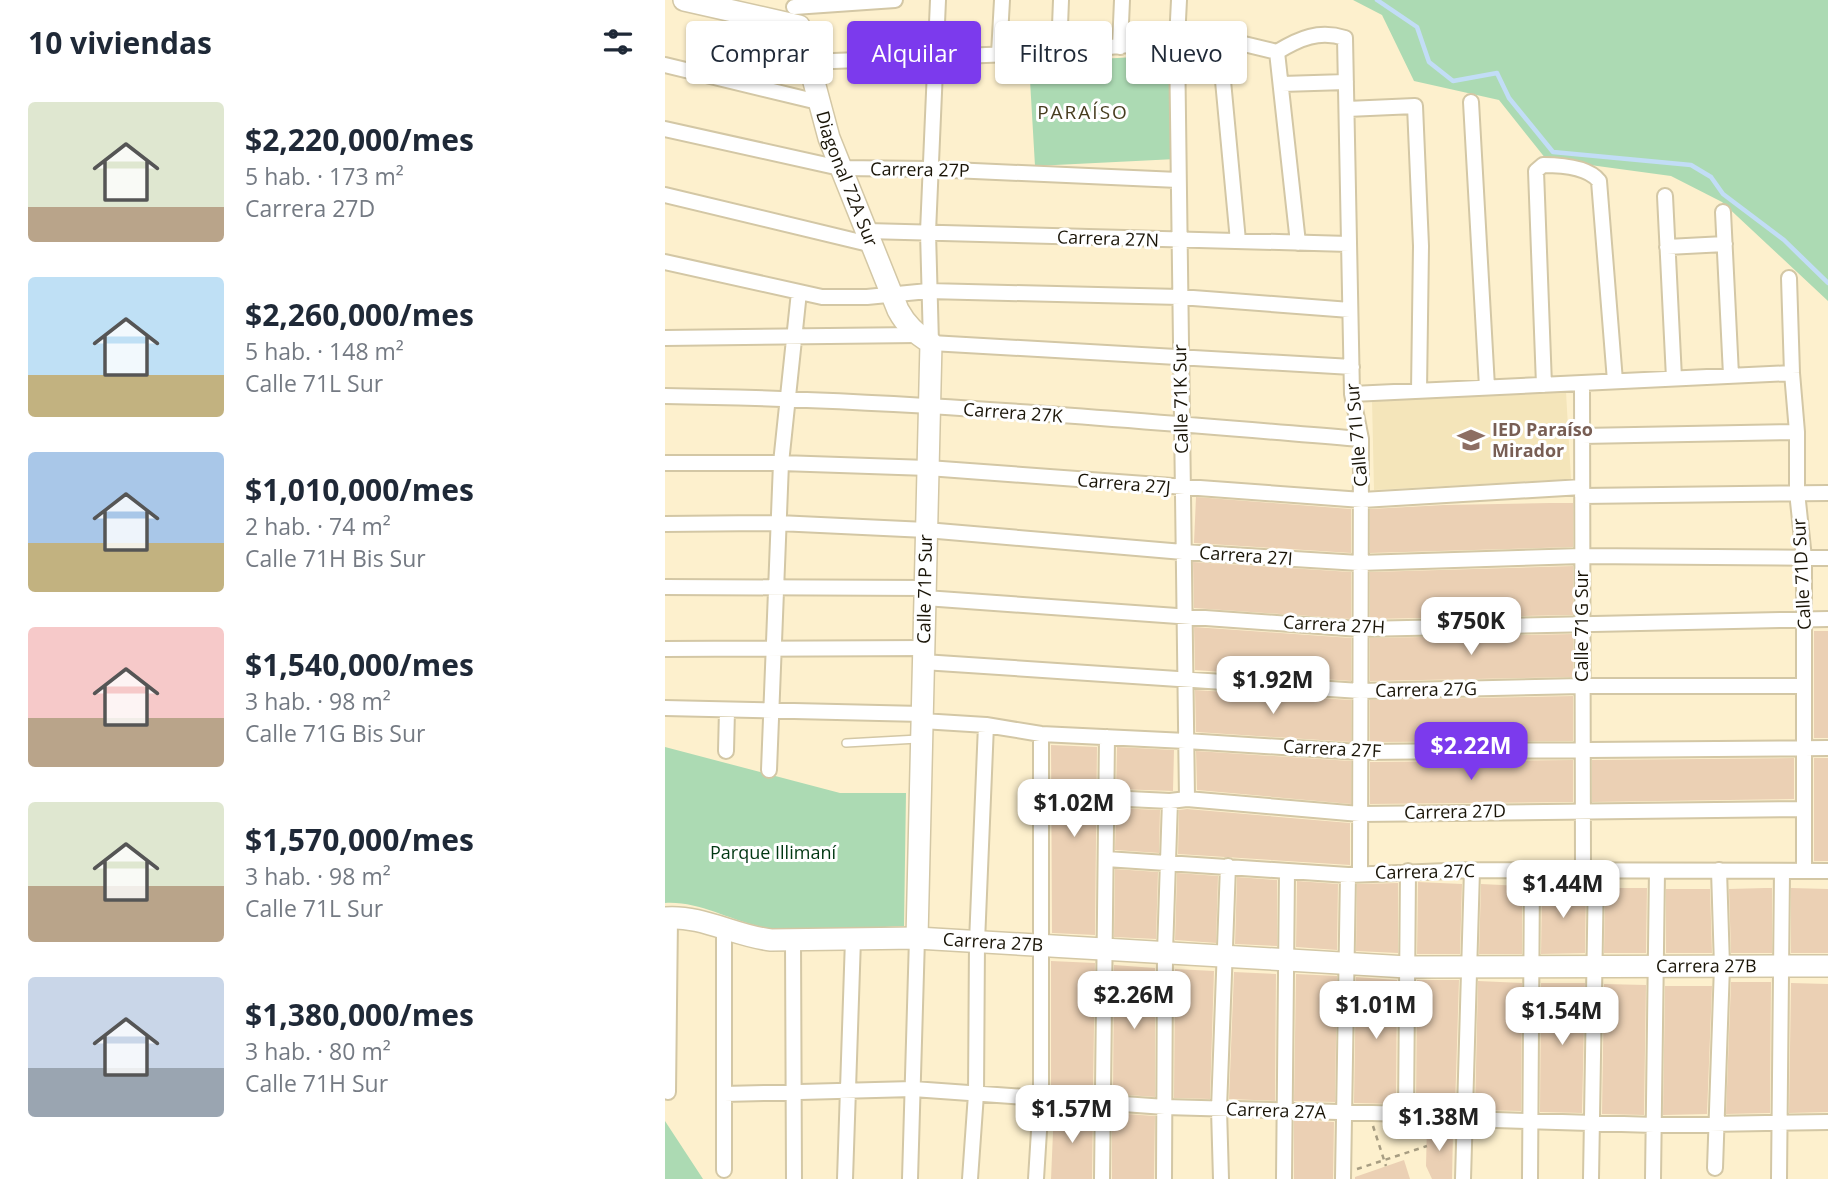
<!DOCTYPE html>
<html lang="es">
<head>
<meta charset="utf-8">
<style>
  :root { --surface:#fff; --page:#f2f2f3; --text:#1f2937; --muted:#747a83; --accent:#7c3aed }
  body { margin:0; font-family:"Open Sans",sans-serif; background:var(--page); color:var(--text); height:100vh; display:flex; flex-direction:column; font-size:26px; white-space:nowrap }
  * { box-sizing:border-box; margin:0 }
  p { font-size:23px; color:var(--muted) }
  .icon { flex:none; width:38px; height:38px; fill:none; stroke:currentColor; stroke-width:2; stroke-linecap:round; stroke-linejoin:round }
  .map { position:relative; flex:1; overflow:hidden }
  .sheet { display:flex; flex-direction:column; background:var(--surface); width:665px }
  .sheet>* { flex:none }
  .banner { position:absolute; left:21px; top:21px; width:665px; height:63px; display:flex; gap:14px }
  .price { position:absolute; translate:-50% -60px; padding:0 16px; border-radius:14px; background:#fff; color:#222; font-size:23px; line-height:46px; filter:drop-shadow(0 2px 4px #0008) }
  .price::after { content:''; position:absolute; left:50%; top:42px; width:21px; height:16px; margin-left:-10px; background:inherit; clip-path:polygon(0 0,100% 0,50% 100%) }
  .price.current { background:var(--accent); color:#fff }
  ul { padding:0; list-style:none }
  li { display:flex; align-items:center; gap:21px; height:175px; padding:0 28px }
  li span { display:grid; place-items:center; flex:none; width:196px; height:140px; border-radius:7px; color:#555 }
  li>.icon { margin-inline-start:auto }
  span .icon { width:84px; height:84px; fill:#fffc; stroke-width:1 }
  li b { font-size:30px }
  h2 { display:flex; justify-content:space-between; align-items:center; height:84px; padding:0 28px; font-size:30px }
  .chip { padding:0 24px; border-radius:7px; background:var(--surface); box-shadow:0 2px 5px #0004; font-size:24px; line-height:63px }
  .chip.current { background:var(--accent); color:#fff }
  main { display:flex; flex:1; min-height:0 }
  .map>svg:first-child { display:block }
</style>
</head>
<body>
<main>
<section class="sheet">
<h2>10 viviendas<svg class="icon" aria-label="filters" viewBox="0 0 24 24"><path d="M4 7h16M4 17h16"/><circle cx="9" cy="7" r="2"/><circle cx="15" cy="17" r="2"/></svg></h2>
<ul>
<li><span style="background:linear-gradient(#dfe7d0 75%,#b9a48a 0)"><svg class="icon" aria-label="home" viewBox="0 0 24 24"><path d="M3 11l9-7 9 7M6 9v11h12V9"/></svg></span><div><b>$2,220,000/mes</b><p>5 hab. · 173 m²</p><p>Carrera 27D</p></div></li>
<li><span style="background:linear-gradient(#bfe0f5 70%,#c2b280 0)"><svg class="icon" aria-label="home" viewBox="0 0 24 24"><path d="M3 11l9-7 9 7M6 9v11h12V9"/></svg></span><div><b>$2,260,000/mes</b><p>5 hab. · 148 m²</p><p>Calle 71L Sur</p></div></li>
<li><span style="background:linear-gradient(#a9c7e8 65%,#c2b280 0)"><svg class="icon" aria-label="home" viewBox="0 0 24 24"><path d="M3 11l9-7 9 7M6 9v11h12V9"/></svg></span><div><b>$1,010,000/mes</b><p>2 hab. · 74 m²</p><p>Calle 71H Bis Sur</p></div></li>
<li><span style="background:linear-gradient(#f6c9c9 65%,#b9a48a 0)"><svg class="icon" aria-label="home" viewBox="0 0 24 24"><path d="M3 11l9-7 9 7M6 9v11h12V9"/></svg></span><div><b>$1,540,000/mes</b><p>3 hab. · 98 m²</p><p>Calle 71G Bis Sur</p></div></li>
<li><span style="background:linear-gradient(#dfe7d0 60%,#b9a48a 0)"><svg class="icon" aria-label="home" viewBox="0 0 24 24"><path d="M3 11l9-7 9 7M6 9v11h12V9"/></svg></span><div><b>$1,570,000/mes</b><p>3 hab. · 98 m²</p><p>Calle 71L Sur</p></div></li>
<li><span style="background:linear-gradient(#c9d6e8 65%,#9aa5b1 0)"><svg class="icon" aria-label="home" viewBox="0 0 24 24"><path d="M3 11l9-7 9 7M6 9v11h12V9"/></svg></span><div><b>$1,380,000/mes</b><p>3 hab. · 80 m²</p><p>Calle 71H Sur</p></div></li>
</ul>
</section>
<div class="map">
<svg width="1163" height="1179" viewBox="0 0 1163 1179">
  <rect width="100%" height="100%" fill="#fdf0cd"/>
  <path fill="#f4e5ba" d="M901,392L906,479L709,490L707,400Z"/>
  <path fill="#acdab3" d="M688,0H1163V301L1057,202L1006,176L881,159L834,100L749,81L717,15Z
    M505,55L511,159L370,166L364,63Z
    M0,747L175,793H241L239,926C192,928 140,937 93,926C62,919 33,901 0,903Z
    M0,1121L38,1179H0Z"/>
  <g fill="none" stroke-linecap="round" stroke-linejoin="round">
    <path stroke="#c2ddf6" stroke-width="4.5" d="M712,0L752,27L764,62L788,81L832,73L844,98L888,152L1026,165L1046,177L1058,194L1119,240L1163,283"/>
  </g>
  <path fill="#ebd0b4" d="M531,497L686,509V553L529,543Z
    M885,503H908V547L705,553V509L779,505Z
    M528,562L686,572V619L529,608Z
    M908,566V615L705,619V572Z
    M529,627L686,638V681L530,670Z
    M1149,631H1163V738H1149Z
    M908,634V677L705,681V638Z
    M530,690L686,700V742L531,732Z
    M908,696V741L705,742V700Z
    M386,745L432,747L430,935L387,933Z
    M452,747L509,750L508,791L451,789Z
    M531,751L686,761V804L532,790Z
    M1129,758V799L927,802V760Z
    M1149,758H1163V861H1149Z
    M908,760V802L705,804V762Z
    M451,808L495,810L494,853L450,850Z
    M522,809L685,823V865L513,854L514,810Z
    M450,869L493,872L491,939L449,937Z
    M512,873L553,876L551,943L510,940Z
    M572,877L612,880V946L570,944Z
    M632,881L673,884L672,950L631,947Z
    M753,882L797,884L795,954H752Z
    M733,883V953L691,951L692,884Z
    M816,884L857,886V954H814Z
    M877,887L921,888L920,953L876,954Z
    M940,888H982L981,953H939Z
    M1100,888H1107V953H1066L1064,889Z
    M1126,888L1163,889V953H1126Z
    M1001,889H1045L1047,953H1001Z
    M386,961L430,963L428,1092L386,1089Z
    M449,965L490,968V1097L448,1094Z
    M510,969L549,971L545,1099L509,1098Z
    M569,972L611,974L610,1101L564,1099Z
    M631,974L672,976L670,1102L629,1101Z
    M691,977L732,980L731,1104L689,1103Z
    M752,980H794L790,1109L751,1105Z
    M813,981L857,983L856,1111L810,1110Z
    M1066,982H1106L1105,1113L1061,1114Z
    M876,983H920L917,1113L875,1112Z
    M1126,983L1163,984V1112L1124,1113Z
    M939,984L981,985L979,1115L937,1114Z
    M1000,986H1047L1042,1114L998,1115Z
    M389,1109L428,1112L427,1179H386Z
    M447,1113L490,1116L489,1179H447Z
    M629,1120L669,1122L668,1179H629Z
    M762,1125L771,1126L788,1133L787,1179H767L761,1166Z
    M739,1160L745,1179H690V1177Z"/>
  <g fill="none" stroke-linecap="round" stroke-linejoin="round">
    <defs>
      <path id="lane" d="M181,743L253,739"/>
      <path id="street" d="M273,0L263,232L266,343L687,367
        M514,0L512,40L522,799
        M129,7L230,0
        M554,38L573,241
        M455,47L457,0
        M394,52L396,0
        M612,52C635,38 654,30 680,38L687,394L696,439L695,873
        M612,52L633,243
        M334,54L337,0
        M143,62L394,52L534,38H554L612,52
        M0,65L153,102
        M617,84L681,82
        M806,102L822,387
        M682,109L750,106L756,246L754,391
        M0,129L175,168L265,169L513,180
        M0,195L208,245
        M1000,196L1009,378
        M1058,212L1066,375
        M202,231L684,244
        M1002,247L1060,244
        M0,262L157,297H202L263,291L515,297L685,310
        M1124,278L1127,373L1132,432V492L1139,558V871
        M0,338L252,335
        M917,383L918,870
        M879,385L871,171L878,165C895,165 923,167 934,181L950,381
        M687,394L1127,373
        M0,396C232,399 464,420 696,439
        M917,436L1132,432
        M0,463H116L263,468L697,500L917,487
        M917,496L1163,493
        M0,524L113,523L261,530L518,552L694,563L917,556L1163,558
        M0,587L260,588
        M260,598L695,629L1163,619
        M0,649L259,648
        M258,662L695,691L917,686H1139
        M0,708L257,714
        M257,721L321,725L376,734L521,741L695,752L1163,748
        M61,751L62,710
        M104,770L116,463L134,292
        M442,798L505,801L522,799L695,814L1139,809
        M441,859L683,875L807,870L1163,871
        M59,928V1170
        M128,940L129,1179
        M3,1092L5,918
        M59,1094L248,1089L500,1107L741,1114L800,1119L989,1125L1163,1122
        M741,1114L743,871
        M1050,1168L1057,966L1054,870
        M180,1179L188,939
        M245,1179L252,938
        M305,1179L311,1094L312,942L321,725
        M371,1179L376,1099V734
        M437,1179L442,737
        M499,1179L500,952L505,801
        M556,1179L554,1109L563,866
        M619,1179L622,871
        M678,1179L683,875
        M798,1179L807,870
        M865,1179L867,871
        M926,1179L931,871
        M988,1179L992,871
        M1114,1179L1117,871"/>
      <g id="secondary">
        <path id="s1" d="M19,0L134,26L164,138L233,310C241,325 251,334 266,343L252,938"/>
        <path id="s2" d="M0,918C37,915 70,936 106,940L252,938L742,967L1163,966"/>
      </g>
    </defs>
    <use href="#lane" stroke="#d3c7a5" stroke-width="10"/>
    <use href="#street" stroke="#d3c7a5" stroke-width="18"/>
    <use href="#secondary" stroke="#d3c7a5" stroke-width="24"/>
    <path stroke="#a79d82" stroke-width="2.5" stroke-dasharray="5 5" stroke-linecap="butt" d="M708,1126L721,1166
      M692,1169L762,1146"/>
    <use href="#lane" stroke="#fff" stroke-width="7"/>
    <use href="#street" stroke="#fff" stroke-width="14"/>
    <use href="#secondary" stroke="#fff" stroke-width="21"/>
  </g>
  <defs>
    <symbol id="school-bare" viewBox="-9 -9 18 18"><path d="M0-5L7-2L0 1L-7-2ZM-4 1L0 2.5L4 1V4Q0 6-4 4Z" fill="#8d6e63" stroke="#fff" stroke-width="2.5" paint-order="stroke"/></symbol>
  </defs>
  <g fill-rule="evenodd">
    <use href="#school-bare" x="787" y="421" width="38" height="38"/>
  </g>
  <g text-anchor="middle" stroke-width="6" stroke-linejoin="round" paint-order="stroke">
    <g font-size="18" fill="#1a1508" stroke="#fff">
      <text transform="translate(255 170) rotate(1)" y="6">Carrera 27P</text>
      <text dy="6" stroke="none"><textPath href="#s1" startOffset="278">Diagonal 72A Sur</textPath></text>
      <text transform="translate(443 239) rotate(2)" y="6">Carrera 27N</text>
      <text transform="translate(516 399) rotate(-91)" y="6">Calle 71K Sur</text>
      <text transform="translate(348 413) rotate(4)" y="6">Carrera 27K</text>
      <text transform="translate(692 435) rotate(-95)" y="6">Calle 71I Sur</text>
      <text transform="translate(459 484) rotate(5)" y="6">Carrera 27J</text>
      <text transform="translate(581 556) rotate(4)" y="6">Carrera 27I</text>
      <text transform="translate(1137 574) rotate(-93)" y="6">Calle 71D Sur</text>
      <text transform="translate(260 589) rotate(-89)" y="6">Calle 71P Sur</text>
      <text transform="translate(669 625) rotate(3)" y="6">Carrera 27H</text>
      <text transform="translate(917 626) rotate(-90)" y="6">Calle 71G Sur</text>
      <text transform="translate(761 690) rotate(-1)" y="6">Carrera 27G</text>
      <text transform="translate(667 749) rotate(3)" y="6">Carrera 27F</text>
      <text transform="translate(790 812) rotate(-1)" y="6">Carrera 27D</text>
      <text transform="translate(760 872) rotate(-1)" y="6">Carrera 27C</text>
      <text dy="6" stroke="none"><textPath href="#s2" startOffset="331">Carrera 27B</textPath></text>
      <text dy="6" stroke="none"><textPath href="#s2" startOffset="1045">Carrera 27B</textPath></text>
      <text transform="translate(611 1111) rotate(2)" y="6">Carrera 27A</text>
    </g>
    <g font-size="18" font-weight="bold" fill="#785e54" stroke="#fff" text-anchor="start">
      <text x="827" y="436">IED Paraíso<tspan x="827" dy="21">Mirador</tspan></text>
    </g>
    <g font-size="18" fill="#003712" stroke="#fff">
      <text x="108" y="859">Parque Illimaní</text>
    </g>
    <g font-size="19" letter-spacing="2" fill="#473d1f" stroke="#fff">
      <text x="418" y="119">PARAÍSO</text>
    </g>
  </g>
</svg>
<b class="price" style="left:806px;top:657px">$750K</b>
<b class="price" style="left:608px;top:716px">$1.92M</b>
<b class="price current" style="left:806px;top:782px">$2.22M</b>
<b class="price" style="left:409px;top:839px">$1.02M</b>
<b class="price" style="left:898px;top:920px">$1.44M</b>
<b class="price" style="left:469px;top:1031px">$2.26M</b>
<b class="price" style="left:711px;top:1041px">$1.01M</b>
<b class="price" style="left:897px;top:1047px">$1.54M</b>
<b class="price" style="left:407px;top:1145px">$1.57M</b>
<b class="price" style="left:774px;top:1153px">$1.38M</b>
<div class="banner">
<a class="chip">Comprar</a>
<a class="chip current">Alquilar</a>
<a class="chip">Filtros</a>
<a class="chip">Nuevo</a>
</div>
</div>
</main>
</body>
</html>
